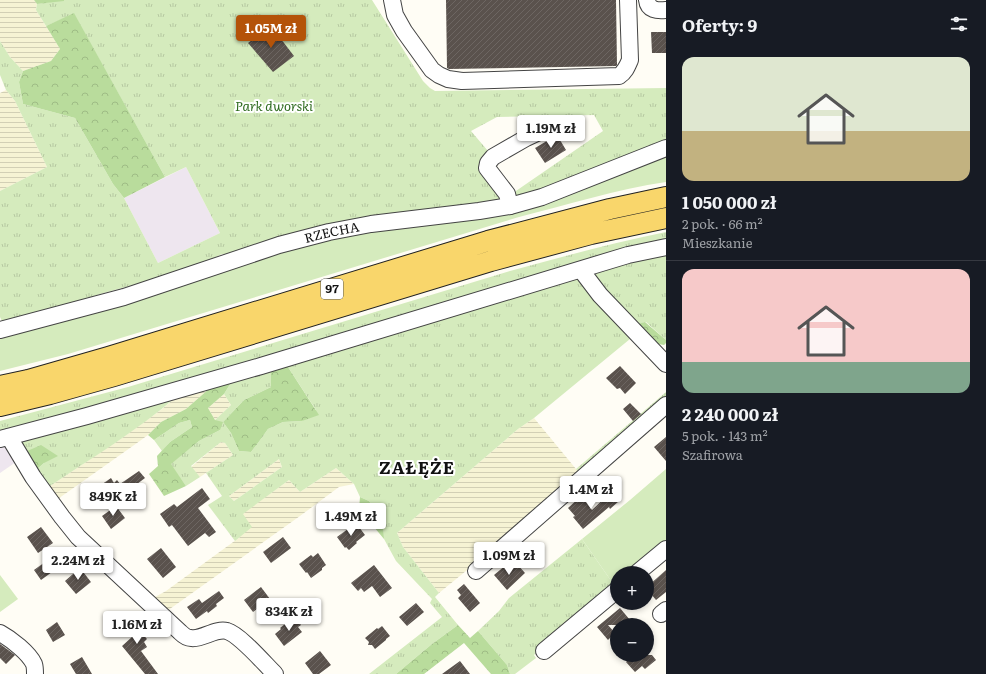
<!DOCTYPE html>
<html lang="pl">
<head>
<meta charset="utf-8">
<style>
  :root { --surface:#171b24; --page:#20242c; --text:#f1f3f6; --muted:#9ea1a6; --line:#363941; --accent:#b45309 }
  body { margin:0; font-family:Literata,serif; background:var(--page); color:var(--text); height:100vh; display:flex; flex-direction:column; font-size:15px; white-space:nowrap }
  * { box-sizing:border-box; margin:0 }
  p { font-size:13px; color:var(--muted) }
  .icon { flex:none; width:22px; height:22px; fill:none; stroke:currentColor; stroke-width:2; stroke-linecap:round; stroke-linejoin:round }
  .map { position:relative; flex:1; overflow:hidden }
  .drawer { display:flex; flex-direction:column; background:var(--surface); width:320px }
  .drawer>* { flex:none }
  .tools { position:absolute; left:610px; top:566px; display:grid; gap:8px }
  .tools a { display:grid; place-items:center; width:44px; height:44px; border-radius:50%; background:var(--surface); box-shadow:0 2px 6px #0003; font-size:20px }
  .price { position:absolute; translate:-50% -34px; padding:0 9px; border-radius:4px; background:#fff; color:#222; font-size:13px; line-height:26px; filter:drop-shadow(0 1px 2px #0008) }
  .price::after { content:''; position:absolute; left:50%; top:24px; width:12px; height:9px; margin-left:-6px; background:inherit; clip-path:polygon(0 0,100% 0,50% 100%) }
  .price.active { background:var(--accent); color:#fff }
  ul { padding:0; list-style:none }
  li { display:grid; align-content:center; gap:8px; height:212px; padding:0 16px }
  li+li { border-top:1px solid var(--line) }
  li span { display:grid; place-items:center; height:124px; border-radius:12px; color:#555 }
  li>.icon { margin-inline-start:auto }
  span .icon { width:72px; height:72px; fill:#fffc; stroke-width:1 }
  li b { font-size:17px }
  h2 { display:flex; justify-content:space-between; align-items:center; height:48px; padding:0 16px; font-size:17px }
  main { display:flex; flex:1; min-height:0 }
  .map>svg:first-child { display:block }
</style>
</head>
<body>
<main>
<div class="map">
<svg width="666" height="674" viewBox="0 0 666 674">
  <defs>
    <pattern id="farmland-rules" width="6" height="5" patternUnits="userSpaceOnUse"><rect width="6" height="5" fill="#f6f3d4"/><path d="M0 2.5h6" fill="none" stroke="#d2cfb5"/></pattern>
    <pattern id="grass-tufts" width="24" height="20" patternUnits="userSpaceOnUse"><rect width="24" height="20" fill="#d5ebbd"/><path d="M3 7l-1-3M5 7V3M7 7l1-3M15 17l-1-3M17 17v-4M19 17l1-3" fill="none" stroke="#b6c8a1"/></pattern>
    <pattern id="forest-crowns" width="20" height="18" patternUnits="userSpaceOnUse"><rect width="20" height="18" fill="#b9dc9c"/><path d="M2 6a3 3 0 1 1 6 0M12 15a3 3 0 1 1 6 0" fill="none" stroke="#9ebc85"/></pattern>
    <pattern id="building-hatch" width="6" height="6" patternUnits="userSpaceOnUse"><rect width="6" height="6" fill="#5a524d"/><path d="M-1 1l2-2M0 6l6-6M5 7l2-2" fill="none" stroke="#6d6662"/></pattern>
  </defs>
  <rect width="100%" height="100%" fill="#fffdf5"/>
  <path fill="#eee6ef" d="M186,167L220,233L158,263L124,198Z
    M0,446L8,447L16,462L0,473Z"/>
  <path fill="url(#farmland-rules)" d="M0,0H34L37,4L36,10L60,49L51,61L23,71L10,57L0,41Z
    M6,90L15,101L47,167L0,191V93Z
    M210,388L186,409L161,422L148,435L137,443L55,501L47,488L122,438L162,409L176,397Z
    M224,394L231,405L215,420L208,408Z
    M534,418L581,475L477,562L439,593L403,547L397,533L518,429Z
    M221,442L225,443L233,455L200,477L191,467Z
    M279,459L282,467L234,501L229,496Z
    M336,468L354,484L339,487L300,516L167,611L155,597L166,591L240,537L242,514L289,480L300,492Z"/>
  <path fill="url(#grass-tufts)" fill-rule="evenodd" d="M64,0H372L423,81L430,88L435,91L666,88V144L543,191L517,196L513,193L603,131L594,115L497,117L471,131L488,151L479,162L502,193L500,200L234,256L222,254L190,270L107,292L4,323L2,321L0,317V191L47,167L15,101L6,90L0,75V41L10,57L23,71L19,82L23,104L75,118L113,184L124,198L158,263L220,233L186,167L165,177L74,14L46,26L36,10L37,4Z
    M666,232V243L513,285L0,434V421L128,387L510,271C561,257 613,243 666,232Z
    M666,254V340L646,322L637,324L597,283L596,274L599,270Z
    M574,277L580,278L630,339L534,418L518,429L397,533L403,547L439,593L435,597L458,625L432,644L396,674H369L442,617L430,603L432,599L396,561L384,539L383,521L369,501L360,497L354,484L336,468L300,492L289,480L243,514L252,527L235,541L208,505L222,496L206,473L233,455L225,443L221,442L191,466L200,477L186,486L170,464L199,441L220,430L215,420L231,405L224,394L232,381L271,371V387L244,400L223,422L231,433L239,451L251,452L258,443L268,429L283,422L302,421L316,410L286,364ZM279,459L282,467L234,501L229,496Z
    M666,392V401L581,475L576,469Z
    M176,397C137,431 90,459 47,488L36,470L44,463L25,452L21,442L30,437Z
    M190,420L192,427L170,442L162,451L154,440L179,423Z
    M582,539L614,585L552,637L534,655L536,658L515,674H510L507,665L478,631L499,611L509,598Z"/>
  <path fill="url(#forest-crowns)" d="M34,0H64V1L37,4Z
    M74,13L165,177L124,198L113,184L75,118L23,104L19,82L23,71L51,61L60,49L46,26Z
    M645,322L666,340V343L664,345L658,344L637,324Z
    M286,364L319,415L302,421L283,422L268,429L258,443L251,452L239,451L231,433L223,422L220,430L199,441L171,464L186,486L164,496L149,474L158,466L157,456L170,442L192,427L190,420L179,423L154,440L148,435L161,422L186,409L210,388L232,381L224,394L208,408L215,420L223,422L244,400L271,387V371Z
    M41,445L58,456L44,463L36,470L25,452Z
    M360,497L369,501L383,521L384,539L359,509Z
    M458,625L470,638L478,631L507,665L510,674H491L464,643L424,674H396L432,644Z"/>
  <path fill="#d5ebbd" d="M666,156V182C617,189 567,205 519,217L68,354L0,371V337L337,236L446,221Z
    M666,469V541L629,573H617V583L614,585L582,539L630,500Z
    M0,575L18,599L0,612Z"/>
  <path fill="url(#building-hatch)" d="M446,0H616L617,65L616,66L449,69L447,68Z
    M271,26L294,56L273,72L248,43Z
    M651,32H666V53H652Z
    M557,135L566,150L545,163L535,148Z
    M620,366L636,383L625,394L620,388L617,389L606,378Z
    M630,403L641,414L633,421L623,409Z
    M666,437V461L654,447Z
    M139,471L145,478L137,484L144,494L134,501L127,491L110,503L98,487L111,478L114,483L117,480L120,484Z
    M202,488L210,499L198,508L216,532L209,537L205,533L188,546L172,525L169,527L160,514L174,504L177,507Z
    M611,492L619,501L610,509L609,507L583,529L573,517L575,516L568,508L579,498L583,502L585,501L592,510Z
    M116,506L125,518L111,529L102,516Z
    M356,523L365,535L356,542L357,543L349,550L346,547L345,548L337,537Z
    M41,527L53,543L38,553L27,537Z
    M283,537L291,548L271,563L263,552Z
    M161,548L176,567L163,578L147,559Z
    M318,553L326,565L322,568V570L311,578L307,572L306,573L299,564L311,555L313,557Z
    M45,562L52,572L41,580L34,570Z
    M517,564L525,573L507,590L494,575L506,565L511,570Z
    M374,565L392,588L380,597L372,586L364,592L361,588L358,591L351,583Z
    M80,568L91,582L76,594L65,581Z
    M666,570V592L656,600L647,589V587Z
    M464,584L480,603L470,612L458,598L461,595L457,590Z
    M261,587L270,599L253,612L244,600Z
    M219,591L224,598L216,604L217,606L208,613L207,611L196,619L187,607L199,599L202,603Z
    M416,603L424,612L407,626L399,617Z
    M620,608L630,620L624,625H608L615,633L608,640L597,627Z
    M131,613L140,623L136,627L147,639L144,642L147,647L141,651L158,674H145L122,646L132,637L120,622Z
    M294,617L301,625L298,627L302,632L284,646L275,634L281,629L280,628Z
    M57,622L65,635L53,642L46,630Z
    M382,626L390,636L386,639V640L375,649L372,645H368L369,642L365,638L377,628L378,629Z
    M0,644L15,655L6,664L0,658Z
    M320,651L331,665L319,674H313L305,663Z
    M633,655H652L656,660L645,669L642,666L635,672L626,662Z
    M82,657L92,674H76L70,664Z
    M460,661L470,674H442Z"/>
  <g fill="none" stroke-linecap="round" stroke-linejoin="round">
    <defs>
      <g id="minor">
        <path d="M392,0L395,15L404,31L432,70L439,75L448,79L462,81L619,76C625,72 627,67 630,60L628,0"/>
        <path d="M647,0C648,10 657,11 666,10"/>
        <path d="M510,206L507,194L487,168L488,163L493,157L526,138L556,124"/>
        <path d="M581,270L600,295L666,364"/>
        <path id="s1" d="M0,330L124,297L279,245L329,232L371,224L479,211L510,206L542,197L666,148"/>
        <path d="M9,437L33,477L62,517L78,537L180,632C183,635 187,638 191,638C202,640 215,628 227,631C240,635 264,663 275,674"/>
        <path d="M0,439L87,416L261,366L628,255L666,247"/>
        <path d="M476,571L666,405"/>
        <path d="M637,573L666,549"/>
        <path d="M661,614L666,610"/>
        <path d="M0,633C11,639 29,653 34,664C35,667 35,671 35,674"/>
        <path d="M544,651L617,590"/>
      </g>
      <path id="major" d="M0,386L28,380L108,357L488,241L610,209L666,197
        M0,406L50,394L114,376L491,261L591,234L666,218"/>
    </defs>
    <use href="#minor" stroke="#444" stroke-width="18"/>
    <use href="#major" stroke="#222" stroke-width="22"/>
    <use href="#minor" stroke="#fff" stroke-width="16"/>
    <use href="#major" stroke="#f9d66b" stroke-width="20"/>
  </g>
  <g text-anchor="middle" stroke-width="4" stroke-linejoin="round" paint-order="stroke">
    <rect fill="#fff" stroke="#585858" stroke-width="1" x="321" y="279" width="22" height="20" rx="3"/>
    <g font-size="12" font-weight="bold" fill="#111">
      <text x="332" y="293">97</text>
    </g>
    <g font-size="13" font-style="italic" fill="#2f6b1f" stroke="#fff">
      <text x="274" y="111">Park dworski</text>
    </g>
    <g font-size="13" fill="#111" stroke="#fff">
      <text dy="5" stroke="none"><textPath href="#s1" startOffset="346">RZECHA</textPath></text>
    </g>
    <g font-size="17" font-weight="bold" letter-spacing="1" fill="#111" stroke="#fff">
      <text x="417" y="474">ZAŁĘŻE</text>
    </g>
  </g>
</svg>
<div class="tools">
<a>+</a>
<a>−</a>
</div>
<b class="price active" style="left:271px;top:49px">1.05M zł</b>
<b class="price" style="left:551px;top:149px">1.19M zł</b>
<b class="price" style="left:591px;top:510px">1.4M zł</b>
<b class="price" style="left:113px;top:517px">849K zł</b>
<b class="price" style="left:351px;top:537px">1.49M zł</b>
<b class="price" style="left:509px;top:576px">1.09M zł</b>
<b class="price" style="left:78px;top:581px">2.24M zł</b>
<b class="price" style="left:289px;top:632px">834K zł</b>
<b class="price" style="left:137px;top:645px">1.16M zł</b>
</div>
<section class="drawer">
<h2>Oferty: 9<svg class="icon" aria-label="filters" viewBox="0 0 24 24"><path d="M4 7h16M4 17h16"/><circle cx="9" cy="7" r="2"/><circle cx="15" cy="17" r="2"/></svg></h2>
<ul>
<li><span style="background:linear-gradient(#dfe7d0 60%,#c2b280 0)"><svg class="icon" aria-label="home" viewBox="0 0 24 24"><path d="M3 11l9-7 9 7M6 9v11h12V9"/></svg></span><div><b>1 050 000 zł</b><p>2 pok. · 66 m²</p><p>Mieszkanie</p></div></li>
<li><span style="background:linear-gradient(#f6c9c9 75%,#7fa58c 0)"><svg class="icon" aria-label="home" viewBox="0 0 24 24"><path d="M3 11l9-7 9 7M6 9v11h12V9"/></svg></span><div><b>2 240 000 zł</b><p>5 pok. · 143 m²</p><p>Szafirowa</p></div></li>
</ul>
</section>
</main>
</body>
</html>
